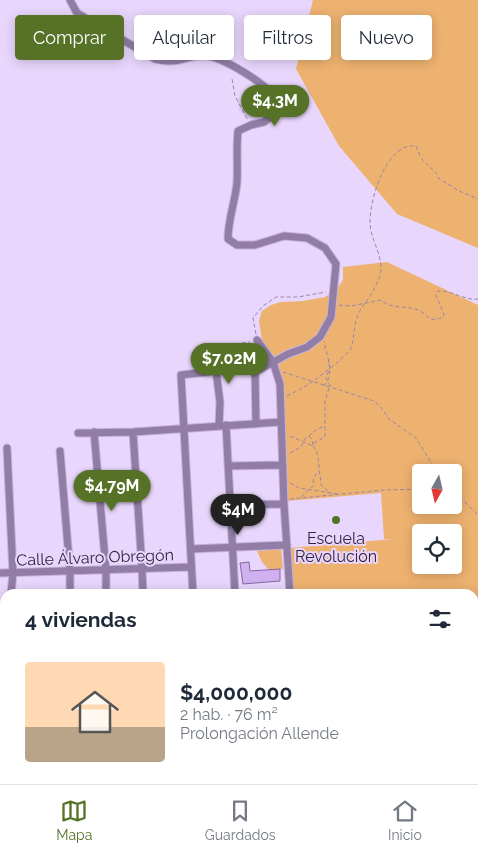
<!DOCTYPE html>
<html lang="es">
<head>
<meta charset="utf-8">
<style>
  :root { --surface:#fff; --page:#f6f6f7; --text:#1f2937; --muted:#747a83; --line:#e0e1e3; --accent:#567227 }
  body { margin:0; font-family:Raleway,sans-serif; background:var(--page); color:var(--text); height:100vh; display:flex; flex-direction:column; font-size:19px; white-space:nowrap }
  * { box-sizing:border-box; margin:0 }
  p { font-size:16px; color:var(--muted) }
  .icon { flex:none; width:28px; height:28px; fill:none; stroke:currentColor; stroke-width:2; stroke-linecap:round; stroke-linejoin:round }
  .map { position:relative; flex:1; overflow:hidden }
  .panel { position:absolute; left:0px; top:589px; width:479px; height:196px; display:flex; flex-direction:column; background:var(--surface); border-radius:15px 15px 0 0; box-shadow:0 2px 12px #0003 }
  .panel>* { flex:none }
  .banner { position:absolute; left:15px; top:15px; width:449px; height:45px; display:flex; gap:10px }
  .needle { width:32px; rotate:188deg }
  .tools { position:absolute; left:412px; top:464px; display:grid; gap:10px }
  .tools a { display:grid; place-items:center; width:50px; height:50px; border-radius:5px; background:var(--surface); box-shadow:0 2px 12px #0003; font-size:25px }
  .price { position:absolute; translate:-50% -42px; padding:0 11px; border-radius:18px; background:var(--accent); color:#fff; font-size:16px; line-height:32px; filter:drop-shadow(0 1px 2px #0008) }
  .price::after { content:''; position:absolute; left:50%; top:30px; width:15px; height:11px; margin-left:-8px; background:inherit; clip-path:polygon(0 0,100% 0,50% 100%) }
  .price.active { background:#222; color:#fff }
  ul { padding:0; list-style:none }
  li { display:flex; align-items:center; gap:15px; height:125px; padding:0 25px }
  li+li { border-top:1px solid var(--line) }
  li span { display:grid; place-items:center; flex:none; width:140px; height:100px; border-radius:5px; color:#555 }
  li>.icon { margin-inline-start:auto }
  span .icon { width:60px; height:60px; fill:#fffc; stroke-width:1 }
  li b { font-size:21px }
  h2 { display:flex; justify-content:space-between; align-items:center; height:60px; padding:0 25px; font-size:21px }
  .tag { padding:0 18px; border-radius:5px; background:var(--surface); box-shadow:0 2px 12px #0003; font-size:18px; line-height:45px }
  .tag.active { background:var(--accent); color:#fff }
  .tabs { display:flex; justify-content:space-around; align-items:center; height:70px; border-top:1px solid var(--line); background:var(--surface); font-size:14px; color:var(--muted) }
  .tabs a { display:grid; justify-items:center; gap:2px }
  .tabs .active { color:var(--accent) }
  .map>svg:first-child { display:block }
</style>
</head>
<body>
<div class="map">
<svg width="478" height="784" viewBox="0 0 478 784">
  <rect width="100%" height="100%" fill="#e9d6fd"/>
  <path fill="#eeb270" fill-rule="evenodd" d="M313,0H478V248L397,214L339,146L296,69Z
    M387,262L478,305V771H474V594H292L290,548L393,539H384L381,493L287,501L283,383L279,366L262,341L259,321L262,311L271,305L281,302L303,301L325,297L336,290L343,280V267ZM421,472H454V505H421ZM421,532H454V565H421Z
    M281,549L283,569L269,570L262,562L257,551Z
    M474,778H478V784H449V780H474Z"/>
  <path fill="#d0b0ee" stroke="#8567a0" d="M249,562L250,571L280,569V581L243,584L240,563Z"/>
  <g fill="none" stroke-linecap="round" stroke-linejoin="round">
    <defs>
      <path id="minor" d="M70,0L77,13L155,59C178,65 185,55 205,56C221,56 268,84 276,100C277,103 277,108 277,111L264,122L251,125L238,131C236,149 238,166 237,183C235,202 228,220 228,239L237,245H255L284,236L307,238L325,248L336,264L331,317L320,337L307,347L288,354L255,372L256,424
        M257,340L273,362L280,384L284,504L290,594
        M226,425L235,594
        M94,432L106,570V594
        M133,432L142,568L143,594
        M78,433L133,432L281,422
        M7,448L13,573L11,594
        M60,451L70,572V594
        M228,466L283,465
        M230,505L284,504
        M191,549L287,545
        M0,573L191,567
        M193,594L181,375L216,371L220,402L219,426
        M0,744L5,680
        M72,780V784
        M299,780V784
        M136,784V780
        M199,784V780
        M242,784V780"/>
    </defs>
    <use href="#minor" stroke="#c4b3d7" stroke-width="9"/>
    <path stroke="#9787a8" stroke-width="1" stroke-dasharray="4 2.5" stroke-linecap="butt" d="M232,79L235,96L248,120
      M339,305L351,306L381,300C392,310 406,305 418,310C424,312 426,317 432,319C436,320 439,319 443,317L444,314L437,298L436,295L438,291C452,290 465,301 478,299
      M256,334L253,318L263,306L276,297H298L326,292
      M329,359L328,364L330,367L326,378L331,387
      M217,366V360L227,345L250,342
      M283,372L374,401L380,406L389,419L416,438L437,472
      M324,386C336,373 326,356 324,341
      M329,388L325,401V437L315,442L313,446C319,454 318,458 319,467C319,473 321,478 321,485L330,493
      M287,396C293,393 299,390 304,387C313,382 348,356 351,348C355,337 353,325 358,315C360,308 365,304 368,299C373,292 378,283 380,275C385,259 371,241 370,224C369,201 386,142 416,146L421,158L438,175V178L459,191L478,199
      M290,436L313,446L312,439L309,436
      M290,453L301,447L305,439L316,430L324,426
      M290,483L299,488L337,494
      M454,495L466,503L478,515
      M301,497L314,485L313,480L318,471
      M290,499L384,490L421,489"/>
    <use href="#minor" stroke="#917da5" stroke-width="7"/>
  </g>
  <circle fill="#567227" stroke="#e9d6fd" stroke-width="2" cx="336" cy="520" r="5"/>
  <g text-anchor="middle" stroke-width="4" stroke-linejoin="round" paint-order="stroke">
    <g font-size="16" fill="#31253d" stroke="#e9d6fd">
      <text x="336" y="544">Escuela<tspan x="336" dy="18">Revolución</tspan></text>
    </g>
    <g font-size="16" fill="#31253d" stroke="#e9d6fd">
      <text transform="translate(95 557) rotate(-2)" y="6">Calle Álvaro Obregón</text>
    </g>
  </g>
</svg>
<div class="tools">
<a><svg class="needle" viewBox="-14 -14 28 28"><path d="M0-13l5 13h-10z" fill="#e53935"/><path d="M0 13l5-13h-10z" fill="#747a83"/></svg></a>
<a><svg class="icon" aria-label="locate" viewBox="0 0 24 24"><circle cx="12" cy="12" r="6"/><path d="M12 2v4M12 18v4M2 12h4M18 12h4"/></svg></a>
</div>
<b class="price" style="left:275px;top:127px">$4.3M</b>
<b class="price" style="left:229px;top:385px">$7.02M</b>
<b class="price" style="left:112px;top:512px">$4.79M</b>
<b class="price active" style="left:238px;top:536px">$4M</b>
<div class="banner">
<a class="tag active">Comprar</a>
<a class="tag">Alquilar</a>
<a class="tag">Filtros</a>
<a class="tag">Nuevo</a>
</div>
<section class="panel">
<h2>4 viviendas<svg class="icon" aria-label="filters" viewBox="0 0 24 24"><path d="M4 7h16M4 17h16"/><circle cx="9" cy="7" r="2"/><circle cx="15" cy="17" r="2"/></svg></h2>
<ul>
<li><span style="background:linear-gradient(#ffd9b3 65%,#b9a48a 0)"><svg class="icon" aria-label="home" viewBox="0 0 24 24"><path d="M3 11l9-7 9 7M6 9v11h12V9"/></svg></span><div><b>$4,000,000</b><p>2 hab. · 76 m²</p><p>Prolongación Allende</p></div></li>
</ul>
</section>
</div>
<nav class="tabs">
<a class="active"><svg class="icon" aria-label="map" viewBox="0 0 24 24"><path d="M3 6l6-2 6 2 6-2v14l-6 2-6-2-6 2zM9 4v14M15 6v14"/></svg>Mapa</a>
<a><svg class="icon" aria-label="saved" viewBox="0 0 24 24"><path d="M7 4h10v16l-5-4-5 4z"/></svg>Guardados</a>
<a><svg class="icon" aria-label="home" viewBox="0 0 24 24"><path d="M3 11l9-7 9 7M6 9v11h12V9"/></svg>Inicio</a>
</nav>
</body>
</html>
